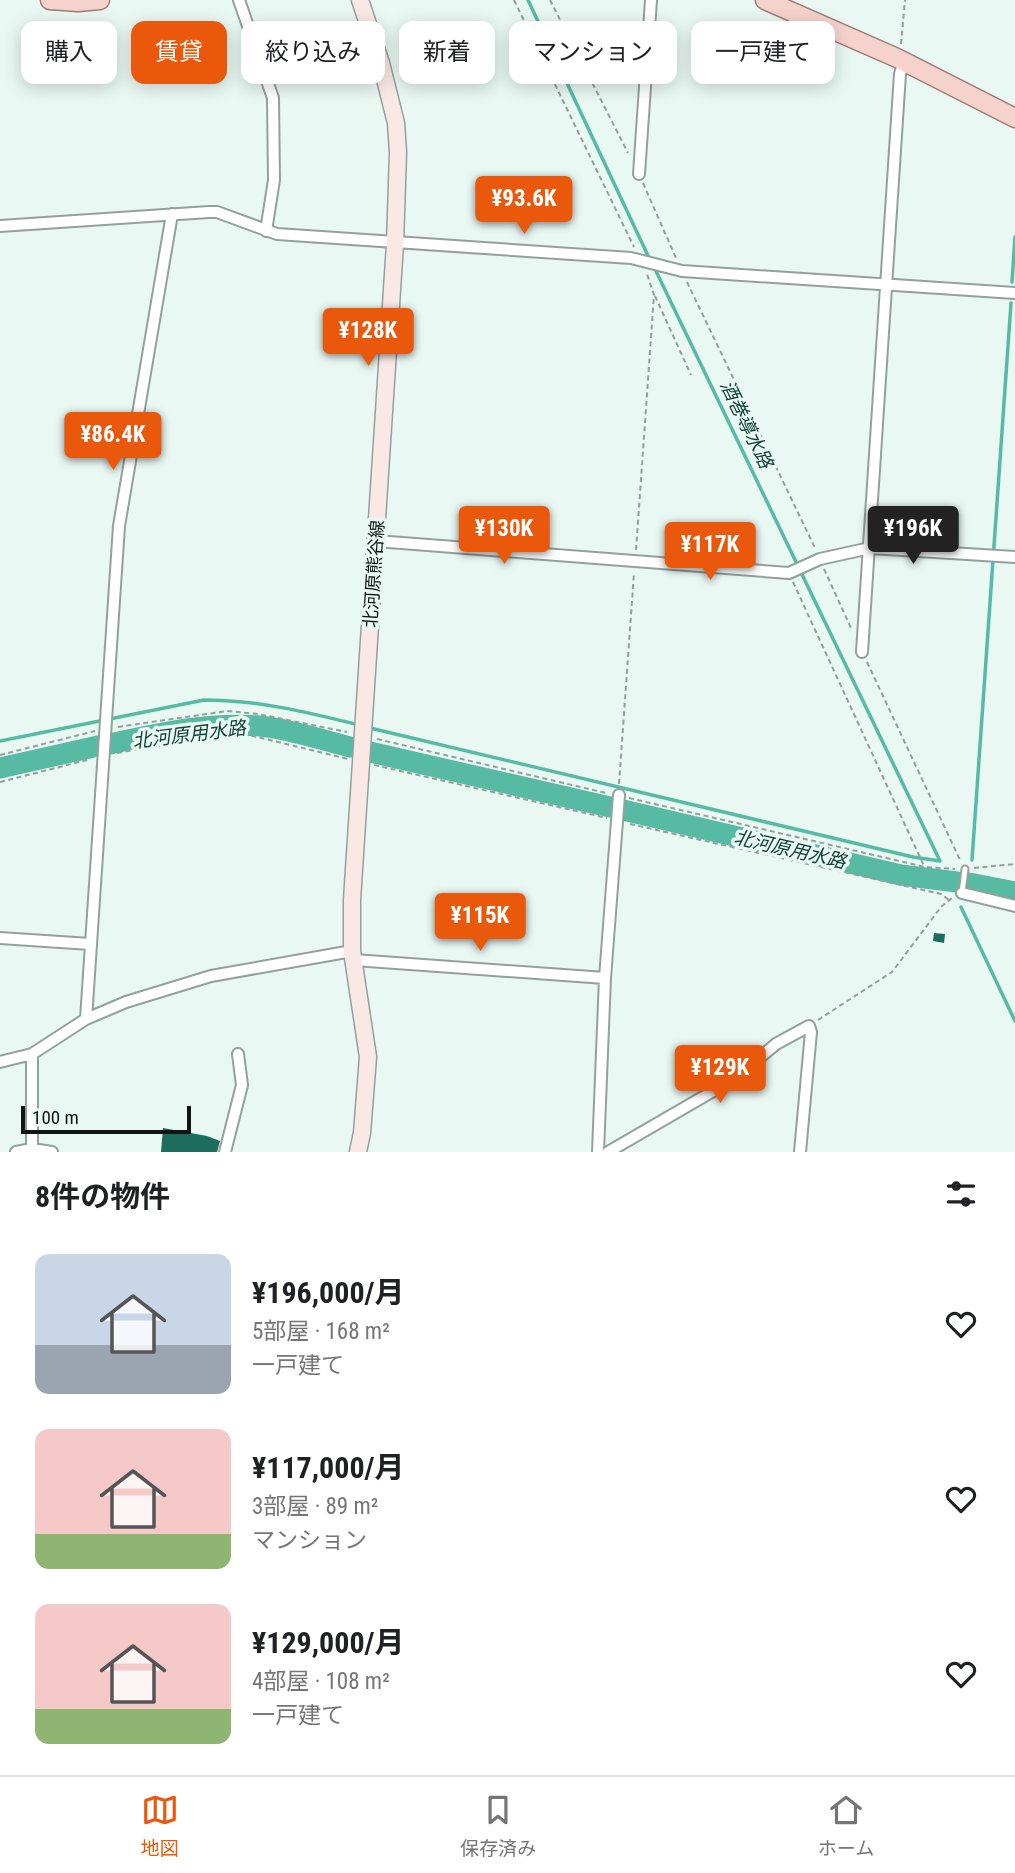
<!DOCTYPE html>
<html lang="ja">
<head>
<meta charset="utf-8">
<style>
  :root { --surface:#fff; --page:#f6f6f6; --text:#202124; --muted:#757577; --line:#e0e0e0; --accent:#ea580c }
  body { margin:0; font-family:"Roboto Condensed","Noto Sans JP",sans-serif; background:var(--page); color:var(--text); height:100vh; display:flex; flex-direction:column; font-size:26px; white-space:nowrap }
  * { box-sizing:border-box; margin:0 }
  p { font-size:23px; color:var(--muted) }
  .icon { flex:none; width:38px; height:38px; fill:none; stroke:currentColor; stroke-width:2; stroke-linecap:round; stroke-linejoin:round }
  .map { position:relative; height:1152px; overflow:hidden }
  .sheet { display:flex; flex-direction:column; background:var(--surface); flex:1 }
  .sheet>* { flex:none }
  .banner { position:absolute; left:21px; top:21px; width:973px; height:63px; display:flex; gap:14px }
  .scale { position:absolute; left:21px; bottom:18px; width:170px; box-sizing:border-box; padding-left:7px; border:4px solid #101514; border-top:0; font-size:19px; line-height:24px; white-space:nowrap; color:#101514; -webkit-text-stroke:5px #e9f8f3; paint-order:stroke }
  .price { position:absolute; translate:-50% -60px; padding:0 16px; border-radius:7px; background:var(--accent); color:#fff; font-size:23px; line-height:46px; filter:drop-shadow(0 2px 4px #0008) }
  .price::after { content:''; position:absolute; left:50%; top:42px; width:21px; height:16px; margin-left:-10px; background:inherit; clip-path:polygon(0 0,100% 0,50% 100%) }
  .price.current { background:#222; color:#fff }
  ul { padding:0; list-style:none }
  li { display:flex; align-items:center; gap:21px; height:175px; padding:0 35px }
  li span { display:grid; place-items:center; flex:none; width:196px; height:140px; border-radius:14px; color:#555 }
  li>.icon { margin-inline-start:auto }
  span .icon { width:84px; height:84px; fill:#fffc; stroke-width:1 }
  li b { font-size:30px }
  h2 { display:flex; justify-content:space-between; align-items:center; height:84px; padding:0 35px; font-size:30px }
  .pill { padding:0 24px; border-radius:14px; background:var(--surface); box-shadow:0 4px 18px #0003; font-size:24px; line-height:63px }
  .pill.current { background:var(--accent); color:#fff }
  .menu { display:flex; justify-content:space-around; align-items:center; height:98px; border-top:2px solid var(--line); background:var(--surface); font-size:19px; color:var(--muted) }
  .menu a { display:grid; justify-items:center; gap:4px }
  .menu .current { color:var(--accent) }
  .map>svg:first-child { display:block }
</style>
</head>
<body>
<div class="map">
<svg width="1015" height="1152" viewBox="0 0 1015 1152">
  <rect width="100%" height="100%" fill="#e9f8f3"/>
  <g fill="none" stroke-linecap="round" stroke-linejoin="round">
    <path stroke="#57bba3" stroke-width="3.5" d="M528,0L650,260
      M654,267L940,861
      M1012,282L1015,237
      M370,728L913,857L940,861
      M0,741L204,700C257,700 307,712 359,725
      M972,860L1011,303
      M961,907L1015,1021"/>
    <path stroke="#57bba3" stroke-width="21" d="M110,744C160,733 209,722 260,726C290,729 321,740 350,747
      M370,752L610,807
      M0,768L98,746
      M623,810L901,875L957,882
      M969,883L1015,892"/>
  </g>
  <path fill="#1d6d5d" d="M934,933L945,934L944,943L933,941Z
    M163,1128L207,1136L220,1141L217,1152H161Z"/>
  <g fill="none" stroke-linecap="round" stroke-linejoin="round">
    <defs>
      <path id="lane" d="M962,893L965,869"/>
      <path id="street" d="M239,0L273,98L274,180L266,231
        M639,174L651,0
        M0,226L209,212H217L277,234L631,258L682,271L1015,293
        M376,541L789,573L820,559L870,548L1015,557
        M862,652L900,74L904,61
        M962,893L1015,906
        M0,938L90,944
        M354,960L605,978
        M86,1019L119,526L172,214
        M0,1062L32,1054L86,1019L126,1002L211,976L352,951
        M32,1149L52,1152
        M16,1152L32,1149V1054
        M225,1152L242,1085L238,1054
        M598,1152L605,978L619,795
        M608,1152L734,1079L776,1044L809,1026L811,1032L800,1152"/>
      <path id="secondary" d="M358,1152L362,1133L368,1057L352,951V900L395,244L398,152L396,123L381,63L360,0"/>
      <path id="primary" d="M50,0L78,2L100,0
        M765,0L897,58L1015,118"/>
    </defs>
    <use href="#lane" stroke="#93a19c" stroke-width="9"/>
    <use href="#street" stroke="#93a19c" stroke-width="14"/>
    <use href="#secondary" stroke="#93a19c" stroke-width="19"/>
    <use href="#primary" stroke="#a27c77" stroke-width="21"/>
    <path stroke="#949f9c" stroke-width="2" stroke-dasharray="5 3.5" stroke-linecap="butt" d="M514,0L634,247
      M550,0L628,153
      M901,44L905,0
      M643,183L676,258
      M687,282L815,548
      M655,296L691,375
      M636,550L654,295L647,274
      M824,569L851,628
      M793,582L924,866
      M867,662L961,862
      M118,727L227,711L258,714L347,732
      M377,739L606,793
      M117,753L227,734L249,735L348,759
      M0,755L95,731
      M374,765L607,818
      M0,782L91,759
      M619,784L634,573
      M629,798L925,867L955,869
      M630,824L941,894L949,900
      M974,868L1015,864
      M818,1020L892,972L941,907L952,898"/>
    <use href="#lane" stroke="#fff" stroke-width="5"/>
    <use href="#street" stroke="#fff" stroke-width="10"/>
    <use href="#secondary" stroke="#fae8e6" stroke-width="16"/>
    <use href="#primary" stroke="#f6d2cd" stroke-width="18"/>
  </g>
  <g text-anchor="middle" stroke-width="7" stroke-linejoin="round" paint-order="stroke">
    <g font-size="18" fill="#101514" stroke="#e9f8f3">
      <text transform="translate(374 574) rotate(-86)" y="6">北河原熊谷線</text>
    </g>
    <g font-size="19" font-style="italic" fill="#144137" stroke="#e9f8f3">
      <text transform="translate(747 424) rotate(64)" y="7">酒巻導水路</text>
      <text transform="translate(189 734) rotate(-7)" y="7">北河原用水路</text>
      <text transform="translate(790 849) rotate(13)" y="7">北河原用水路</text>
    </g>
  </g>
</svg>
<div class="scale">100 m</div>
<b class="price" style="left:524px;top:236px">¥93.6K</b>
<b class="price" style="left:368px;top:368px">¥128K</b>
<b class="price" style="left:113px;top:472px">¥86.4K</b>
<b class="price" style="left:504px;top:566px">¥130K</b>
<b class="price current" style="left:913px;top:566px">¥196K</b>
<b class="price" style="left:710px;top:582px">¥117K</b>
<b class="price" style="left:480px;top:953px">¥115K</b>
<b class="price" style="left:720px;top:1105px">¥129K</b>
<div class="banner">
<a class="pill">購入</a>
<a class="pill current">賃貸</a>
<a class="pill">絞り込み</a>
<a class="pill">新着</a>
<a class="pill">マンション</a>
<a class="pill">一戸建て</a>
</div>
</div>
<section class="sheet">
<h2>8件の物件<svg class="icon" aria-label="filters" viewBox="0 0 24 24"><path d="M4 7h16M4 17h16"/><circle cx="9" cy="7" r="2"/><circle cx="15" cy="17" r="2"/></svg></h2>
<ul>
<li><span style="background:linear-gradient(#c9d6e8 65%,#9aa5b1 0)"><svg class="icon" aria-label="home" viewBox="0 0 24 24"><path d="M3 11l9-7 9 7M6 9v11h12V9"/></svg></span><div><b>¥196,000/月</b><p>5部屋 · 168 m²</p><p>一戸建て</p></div><svg class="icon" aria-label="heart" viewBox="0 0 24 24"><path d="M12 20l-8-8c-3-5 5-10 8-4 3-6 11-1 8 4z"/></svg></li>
<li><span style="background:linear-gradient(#f6c9c9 75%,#8fb573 0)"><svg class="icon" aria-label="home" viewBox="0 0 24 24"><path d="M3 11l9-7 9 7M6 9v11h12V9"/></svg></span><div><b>¥117,000/月</b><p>3部屋 · 89 m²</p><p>マンション</p></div><svg class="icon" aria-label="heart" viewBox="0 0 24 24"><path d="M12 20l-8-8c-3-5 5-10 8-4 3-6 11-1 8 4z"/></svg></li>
<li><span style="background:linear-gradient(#f6c9c9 75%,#8fb573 0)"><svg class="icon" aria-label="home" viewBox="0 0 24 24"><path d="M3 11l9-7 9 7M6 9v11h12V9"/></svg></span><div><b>¥129,000/月</b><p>4部屋 · 108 m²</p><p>一戸建て</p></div><svg class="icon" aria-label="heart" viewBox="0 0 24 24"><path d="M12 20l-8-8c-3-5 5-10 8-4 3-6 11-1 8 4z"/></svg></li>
</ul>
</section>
<nav class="menu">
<a class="current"><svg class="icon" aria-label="map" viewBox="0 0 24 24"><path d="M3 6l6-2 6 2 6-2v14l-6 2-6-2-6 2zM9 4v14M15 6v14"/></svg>地図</a>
<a><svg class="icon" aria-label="saved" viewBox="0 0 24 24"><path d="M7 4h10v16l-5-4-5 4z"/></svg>保存済み</a>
<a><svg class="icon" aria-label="home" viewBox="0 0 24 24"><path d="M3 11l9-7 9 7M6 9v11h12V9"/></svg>ホーム</a>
</nav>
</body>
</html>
